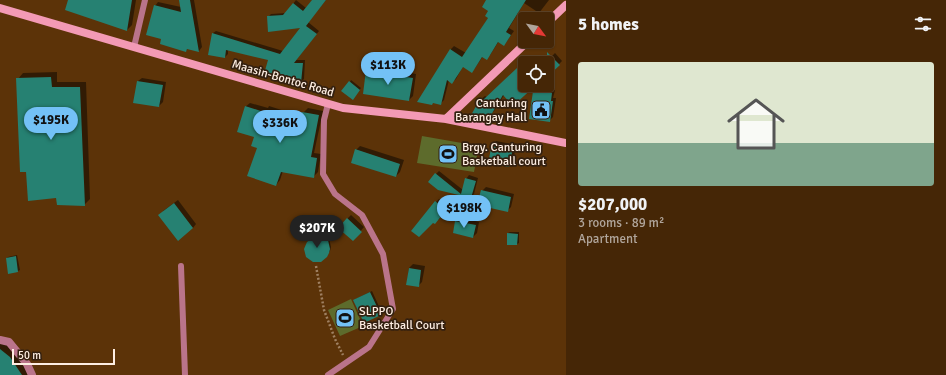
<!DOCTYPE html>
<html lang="en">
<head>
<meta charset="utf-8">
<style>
  :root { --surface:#452606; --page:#4f3214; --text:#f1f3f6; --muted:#b0a59b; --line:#5d4328; --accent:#73c1f6 }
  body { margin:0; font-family:Signika,sans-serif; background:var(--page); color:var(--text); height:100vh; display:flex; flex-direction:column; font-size:15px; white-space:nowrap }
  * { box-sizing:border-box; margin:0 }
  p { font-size:13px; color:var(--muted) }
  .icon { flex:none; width:22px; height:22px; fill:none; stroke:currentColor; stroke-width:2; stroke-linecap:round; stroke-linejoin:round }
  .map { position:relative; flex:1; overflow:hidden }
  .details { display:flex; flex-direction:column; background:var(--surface); width:380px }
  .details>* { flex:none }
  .needle { width:26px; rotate:122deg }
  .controls { position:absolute; left:518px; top:12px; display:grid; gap:8px }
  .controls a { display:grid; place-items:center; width:36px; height:36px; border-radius:4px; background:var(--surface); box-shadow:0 1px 3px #0004,0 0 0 1px var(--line); font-size:20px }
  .scale { position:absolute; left:12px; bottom:10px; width:103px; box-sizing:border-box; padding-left:4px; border:2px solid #feeee2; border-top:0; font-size:11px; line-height:14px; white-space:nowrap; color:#feeee2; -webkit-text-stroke:3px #332010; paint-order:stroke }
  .price { position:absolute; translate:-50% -34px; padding:0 9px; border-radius:14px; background:var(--accent); color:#111; font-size:13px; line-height:26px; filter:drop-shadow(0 1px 2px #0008) }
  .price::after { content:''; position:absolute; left:50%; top:24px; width:12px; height:9px; margin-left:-6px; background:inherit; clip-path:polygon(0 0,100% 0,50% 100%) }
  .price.on { background:#222; color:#fff }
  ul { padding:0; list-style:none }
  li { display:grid; align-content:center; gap:8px; height:212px; padding:0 12px }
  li+li { border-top:1px solid var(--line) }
  li span { display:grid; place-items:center; height:124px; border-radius:4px; color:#555 }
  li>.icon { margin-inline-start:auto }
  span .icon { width:72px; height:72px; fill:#fffc; stroke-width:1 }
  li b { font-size:17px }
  h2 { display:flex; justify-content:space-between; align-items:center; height:48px; padding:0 12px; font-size:17px }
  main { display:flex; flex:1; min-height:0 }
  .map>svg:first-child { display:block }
</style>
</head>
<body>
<main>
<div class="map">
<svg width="566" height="375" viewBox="0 0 566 375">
  <rect width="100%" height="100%" fill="#5c3308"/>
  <path fill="#5d6b2c" d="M422,136L479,146L474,172L417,163Z
    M351,299L363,326L340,336L328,310Z"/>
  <path fill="#0007" d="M69,0H136L132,25L127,30Z
    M180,0H194L202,47L199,51L188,48L186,51L163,38L155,6L158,2L181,7Z
    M296,0L306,8L313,0H326L308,22L319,31L296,60H305L304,79L301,82L269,59L228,50V54L225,57L213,33L216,31L283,51L302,27L268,17L271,14L286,13Z
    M487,0H549L539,13L524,3L509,28L514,31L507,41L504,45L499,41L490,55L483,56L475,68L472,71L463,66L456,79L452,82L449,80L444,100L440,104L451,49L454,46L466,53L489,17V11Z
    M555,53L562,61L547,76V63H545Z
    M371,67L397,70V71L416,74L413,96L409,100L367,71Z
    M522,67L525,70V85H537L535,87L555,90L553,98H556L553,117L549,121L530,118L534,85L504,95L494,111L490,114L481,99L485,96L487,97L518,69L519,70Z
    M57,72V82H86L90,199L84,205L58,197L18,79L23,73Z
    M142,78L166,82L163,102L159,106L138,81Z
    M351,80L361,88L354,97L350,82Z
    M250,103L268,108L269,106L300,116L308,108L323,111L314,153L321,154L318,172L313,177L283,171L280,180L276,185L258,148L255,136L245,107Z
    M496,141L516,145L513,162L509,166L493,145Z
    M360,146L404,160L400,172L396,176L356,150Z
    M439,171L463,190L466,179L469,175L478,178L474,194L471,197L438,189L436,174Z
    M486,187L514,194L511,207L507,211L482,191Z
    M439,199L448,207L438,220L436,202Z
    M178,200L196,224L193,228L163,211Z
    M351,215L364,227L353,240L347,219Z
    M460,217L479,222L477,233L473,237L454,233L456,221Z
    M510,232H519V243L517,244H508V233Z
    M321,236L329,238L331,247L330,251L326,256L310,240L313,238Z
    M17,255L20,270L18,271L7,258L8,257Z
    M413,264L425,266L422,282L419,285L407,284L409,268Z
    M372,291L382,313L365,322L356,299Z
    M0,343L11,345L18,350L28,375H0Z"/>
  <path fill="#268172" d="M68,0H132L127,31L65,10Z
    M179,0H190L199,52L187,49L186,52L160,44L161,39L146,35L154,5L181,12Z
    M312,0H326L306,26L317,34L294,63H303L301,83L289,82L264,74L268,60L226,50L225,58L208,55L212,33L280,54L300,28L268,32L267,16L283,15L293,3L303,11Z
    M486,0H526L506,32L511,35L504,46L498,42L487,60L482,57L472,73L463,67L452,84L447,80L441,105L433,103L432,105L417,102L450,49L462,57L488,18L485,16L488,11L482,7Z
    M547,52L560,65L547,77Z
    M517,68L525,77V85H536L513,106L503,95L491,115L470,117L480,99L483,100Z
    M366,70L394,74V75L413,78L409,101L363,94Z
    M51,77L52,87H80L85,206L57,205L56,198L28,201L26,172H20L16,78Z
    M137,81L163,85L159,107L133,103Z
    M349,81L360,90L353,100L341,91Z
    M533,91L552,93L551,101H553L550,122L529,119Z
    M245,106L264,112V110L296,120L302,112L319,115L311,157L317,158L314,178L281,172L276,186L247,176L257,148L251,146L254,137L237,132Z
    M492,144L513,148L509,167L488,163Z
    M355,149L400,164L396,177L351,163Z
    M435,173L461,194L465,178L476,181L471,198L438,190L428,182Z
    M481,190L511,197L508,212L477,205Z
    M435,201L446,210L435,224L433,223L419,237L411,231Z
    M174,203L193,228L178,241L158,215Z
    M347,218L362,232L353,241L338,228Z
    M455,221L476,225L473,238L453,233Z
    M507,233L518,234L517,245H507Z
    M314,237H318L328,240L330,249L329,253L327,257L321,262H313L306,257L304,249L307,242Z
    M16,256L18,272L8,274L6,258Z
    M409,268L421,270L419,287L406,285Z
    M370,292L381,315L364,323L353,300Z
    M0,349L10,357L22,375H0Z"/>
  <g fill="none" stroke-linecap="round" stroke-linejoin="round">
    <path stroke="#9f8062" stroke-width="2.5" stroke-dasharray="2 2" stroke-linecap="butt" d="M316,266L324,310L335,339L343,355"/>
    <path stroke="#ba748a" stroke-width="6" d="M134,47L145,0
      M328,104L324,120L323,174L335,194L362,215L383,254L393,309L369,347L328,375
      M181,266L185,375"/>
    <path stroke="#ba748a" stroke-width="8" d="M0,340L9,342L27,364L32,375"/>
    <path stroke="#f39ab5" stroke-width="8" d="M0,8L343,108L446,119L566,143
      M547,23L566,5
      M446,119L528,41"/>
  </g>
  <defs>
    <symbol id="civic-square" viewBox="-11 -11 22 22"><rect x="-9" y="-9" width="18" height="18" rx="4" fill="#73c1f6" stroke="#332010"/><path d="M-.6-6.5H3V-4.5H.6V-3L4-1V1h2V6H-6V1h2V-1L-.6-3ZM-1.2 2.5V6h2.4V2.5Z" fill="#111"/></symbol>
    <symbol id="stadium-square" viewBox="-11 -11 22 22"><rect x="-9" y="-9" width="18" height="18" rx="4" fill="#73c1f6" stroke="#332010"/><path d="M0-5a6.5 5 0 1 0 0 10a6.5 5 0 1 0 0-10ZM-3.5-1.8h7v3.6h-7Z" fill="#111"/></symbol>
  </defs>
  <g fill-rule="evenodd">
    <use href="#civic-square" x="530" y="99" width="22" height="22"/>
    <use href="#stadium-square" x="437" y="143" width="22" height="22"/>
    <use href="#stadium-square" x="334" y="307" width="22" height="22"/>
  </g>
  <g text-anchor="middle" stroke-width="3.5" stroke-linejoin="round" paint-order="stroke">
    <g font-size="12" fill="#feeee2" stroke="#332010">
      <text transform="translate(283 78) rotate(16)" y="4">Maasin-Bontoc Road</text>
    </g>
    <g font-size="12" fill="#feeee2" stroke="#332010" text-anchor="start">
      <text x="527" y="107" text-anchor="end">Canturing<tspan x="527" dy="14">Barangay Hall</tspan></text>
      <text x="462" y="151">Brgy. Canturing<tspan x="462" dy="14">Basketball court</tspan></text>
      <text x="359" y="315">SLPPO<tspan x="359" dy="14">Basketball Court</tspan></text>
    </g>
  </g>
</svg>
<div class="controls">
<a><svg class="needle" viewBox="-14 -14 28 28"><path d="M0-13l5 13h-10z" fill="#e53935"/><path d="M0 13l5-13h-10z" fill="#b0a59b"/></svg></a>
<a><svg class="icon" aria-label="locate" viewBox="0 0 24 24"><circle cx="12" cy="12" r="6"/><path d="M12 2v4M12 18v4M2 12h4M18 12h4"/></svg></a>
</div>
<div class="scale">50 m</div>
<b class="price" style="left:388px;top:86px">$113K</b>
<b class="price" style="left:51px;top:141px">$195K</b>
<b class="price" style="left:280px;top:144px">$336K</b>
<b class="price" style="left:464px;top:229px">$198K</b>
<b class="price on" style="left:317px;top:249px">$207K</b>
</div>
<section class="details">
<h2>5 homes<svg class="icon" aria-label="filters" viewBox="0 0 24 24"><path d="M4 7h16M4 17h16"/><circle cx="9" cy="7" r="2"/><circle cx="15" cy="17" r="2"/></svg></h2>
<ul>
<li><span style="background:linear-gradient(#dfe7d0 65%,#7fa58c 0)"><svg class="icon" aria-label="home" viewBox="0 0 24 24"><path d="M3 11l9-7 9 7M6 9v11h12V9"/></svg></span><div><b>$207,000</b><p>3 rooms · 89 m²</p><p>Apartment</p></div></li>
</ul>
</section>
</main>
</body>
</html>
